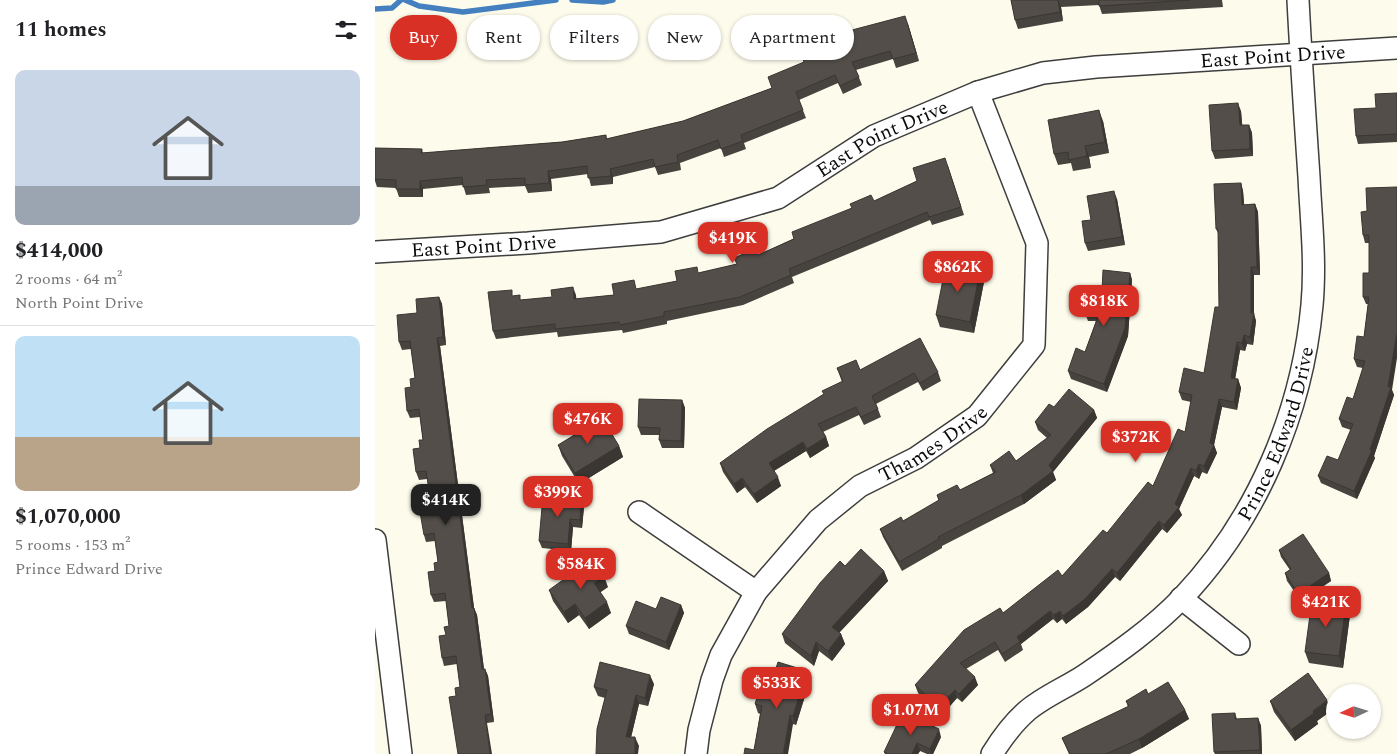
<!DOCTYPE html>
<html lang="en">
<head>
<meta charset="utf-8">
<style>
  :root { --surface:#fff; --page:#f2f2f2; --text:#202124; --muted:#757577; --line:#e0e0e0; --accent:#d93025 }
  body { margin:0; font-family:Spectral,serif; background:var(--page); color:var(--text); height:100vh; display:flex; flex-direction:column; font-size:19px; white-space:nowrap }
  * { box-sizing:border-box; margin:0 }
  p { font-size:16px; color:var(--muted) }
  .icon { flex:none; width:28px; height:28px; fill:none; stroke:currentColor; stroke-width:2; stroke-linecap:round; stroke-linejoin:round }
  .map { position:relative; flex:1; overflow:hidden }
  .details { display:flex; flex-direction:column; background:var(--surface); width:375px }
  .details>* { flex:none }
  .top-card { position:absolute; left:15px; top:15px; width:475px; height:45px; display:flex; gap:10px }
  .needle { width:32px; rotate:266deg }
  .controls { position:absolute; left:951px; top:684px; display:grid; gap:10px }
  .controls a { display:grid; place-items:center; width:55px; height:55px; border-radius:50%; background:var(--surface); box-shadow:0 1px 4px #0004; font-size:25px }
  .price { position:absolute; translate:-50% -42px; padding:0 11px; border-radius:10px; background:var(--accent); color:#fff; font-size:16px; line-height:32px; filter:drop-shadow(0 1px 2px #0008) }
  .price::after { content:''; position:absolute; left:50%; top:30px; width:15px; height:11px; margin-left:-8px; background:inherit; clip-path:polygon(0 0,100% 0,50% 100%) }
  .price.on { background:#222; color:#fff }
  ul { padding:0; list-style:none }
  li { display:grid; align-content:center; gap:10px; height:265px; padding:0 15px }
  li+li { border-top:1px solid var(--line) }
  li span { display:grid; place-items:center; height:155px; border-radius:10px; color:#555 }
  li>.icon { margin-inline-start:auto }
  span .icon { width:90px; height:90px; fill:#fffc; stroke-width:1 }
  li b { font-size:21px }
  h2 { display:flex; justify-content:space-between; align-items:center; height:60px; padding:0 15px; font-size:21px }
  .pill { padding:0 18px; border-radius:22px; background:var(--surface); box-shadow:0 1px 4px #0004; font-size:18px; line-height:45px }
  .pill.on { background:var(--accent); color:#fff }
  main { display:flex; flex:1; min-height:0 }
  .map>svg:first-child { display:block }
</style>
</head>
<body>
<main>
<section class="details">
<h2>11 homes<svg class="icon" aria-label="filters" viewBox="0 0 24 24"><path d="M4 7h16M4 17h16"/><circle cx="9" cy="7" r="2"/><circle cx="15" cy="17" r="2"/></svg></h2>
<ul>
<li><span style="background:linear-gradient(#c9d6e8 75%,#9aa5b1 0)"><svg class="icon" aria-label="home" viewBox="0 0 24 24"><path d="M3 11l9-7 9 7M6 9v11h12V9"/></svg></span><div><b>$414,000</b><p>2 rooms · 64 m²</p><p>North Point Drive</p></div></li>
<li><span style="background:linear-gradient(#bfe0f5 65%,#b9a48a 0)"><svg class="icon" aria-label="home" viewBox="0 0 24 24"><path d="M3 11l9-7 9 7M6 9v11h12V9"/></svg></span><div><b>$1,070,000</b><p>5 rooms · 153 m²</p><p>Prince Edward Drive</p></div></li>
</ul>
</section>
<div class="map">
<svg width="1022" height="754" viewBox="0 0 1022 754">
  <rect width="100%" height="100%" fill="#fdfcec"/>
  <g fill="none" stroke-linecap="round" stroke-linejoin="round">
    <path stroke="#4480bf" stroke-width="5.5" d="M30,0L44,6L88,12L181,0
      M197,0L228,2L238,0
      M0,9L17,8L26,0"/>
    <defs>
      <g id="minor">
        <path id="s1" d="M0,252L153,243L286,232L403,198L499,136L603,92L668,73L721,67L1022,48"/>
        <path d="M264,512L381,592"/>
        <path d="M0,540L26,754"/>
        <path d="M806,598L864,644"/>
        <path id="s2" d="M321,754L324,730L337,680L346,655L381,592L443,520L485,486L541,458L602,416L659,345L662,243L603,92"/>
        <path id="s3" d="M617,754C627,738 639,722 653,710C670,696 692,687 710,675C744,652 778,628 807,598C882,519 927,413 937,305C941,262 936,219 934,177C930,118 926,59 923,0"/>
      </g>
    </defs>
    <use href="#minor" stroke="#3e3e3e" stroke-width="24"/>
    <use href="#minor" stroke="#fff" stroke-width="21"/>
  </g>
  <path fill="#47433f" d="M636,0H847L848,7L727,14L724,5L686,7L688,21L643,29L640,20Z
    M533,24L544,61L521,68L518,59L481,70L487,85L468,94L463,83L424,100L431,118L369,143L371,149L349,157L346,148L305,163L306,170L283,175L280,167L238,177V184L216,186L213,174L176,179L177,191L153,193L150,186L114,188L115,193L91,195L88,185L48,189V197H24L21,188L2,187L0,181V148L47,149L48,153L187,142L231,135L232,139L308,121L397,88Z
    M1022,93V142L983,144L981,136L1001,108Z
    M866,111L867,125H874L877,133L878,156L840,159L837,151Z
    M728,121L734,153L714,157L716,168L698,171L696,163L683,165L679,154Z
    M573,166L589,215L557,225L555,220L417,277L419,283L368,305L292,321V324L248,333L247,330L183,337L182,332L121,339L118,331L139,296L146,300L201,295V299L239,295L302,281L324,273L362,264L359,258L383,255L542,181Z
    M866,183L868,191L869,205L880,204L883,212L885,275H879V314L881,321L878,345L872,344L870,351L865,350L860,379H863L866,388L862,410L847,407L839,445L842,453L832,474L827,472L824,479L819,476L804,509L807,515L792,533L787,529L745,581L740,577L713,607L691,624L687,619L682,623L678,619L646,644L648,650L630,662L623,650L591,669L603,685L587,702L582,698L567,715L543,693L540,685L628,613L687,576L732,533L778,486L810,432L816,402L807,400L804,392L829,373L844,307L843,233L841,229Z
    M742,199L750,245L713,251L710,243L716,220Z
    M992,211L1017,390L1019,395L999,456L1000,458L982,499L946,483L943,476L963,460L976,430L967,427L964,419L978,399L988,368L982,367L979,359L989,337L993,304H991L988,297L994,273V243H990L988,235Z
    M605,271L609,282L599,333L565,327L561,315Z
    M755,273L757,280L753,336L732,392L696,379L693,371L710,352L721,321H713L710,313L727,291Z
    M64,297L67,304L71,345L65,346L99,608L102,615L109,669H110L113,676L119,722L112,723L81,696L85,687L82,664L69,666L67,658L71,635L74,626L71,601L59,602L56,595L60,571L63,562L60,541L51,542L49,535L52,511L56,502L52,479L44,480L41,472L45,448L48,440L45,417L35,418L32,411L36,387L40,378L36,349L27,350L24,342L42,313Z
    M462,368L485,370L563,372L566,381L548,391L543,382L501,404L506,417L489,425L484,415L448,432L451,437L454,446L435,458L431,451L399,471L406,486L382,503L370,487L362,493L348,472L345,463L467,382Z
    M307,400L310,408L309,448H287L284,440L285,435H266L263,427Z
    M679,407L719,410L722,418L678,472L681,480L649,504L567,546V548L527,571L508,537L505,529L528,521L564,501L562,495L585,490L618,473L615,465L641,461L672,438L663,430L660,422Z
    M183,445L244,446L248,457L204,484L187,456Z
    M206,499L209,507L207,528L198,527L196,551L167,548L164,541Z
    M904,550L954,573L956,581L926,601L912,581L910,573L915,570L906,557Z
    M470,566L509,571L513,581L464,633L466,634L470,644L457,661L444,651L439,666L410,643L407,634Z
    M233,587L225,592L236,613L214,629L204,615L193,623L178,601L174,590Z
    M971,604L975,615L968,668L934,663L930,652Z
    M306,605L309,613L294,650L254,634L251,626L281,609Z
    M432,671L435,680L421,725L418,724L379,750L385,714L383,713L380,704L396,684Z
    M279,684L273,706L264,704L256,737L264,746L222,729L230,698L223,696L219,687Z
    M773,694L810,710L814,719L767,748L755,754H694L687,738L753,707L751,701Z
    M895,701L956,711L942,721L943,724L920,741L899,712Z
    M860,713L862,719L883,718L886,726L887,754H840L839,752Z
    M566,737L558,754H552L545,751L543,754H510L509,752Z"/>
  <path fill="#3a3733" d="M683,0L686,7L688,21L685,12Z
    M530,16L533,24L544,61L541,53Z
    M863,103L866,111L868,133L865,125Z
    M724,110L728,121L734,153L730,142Z
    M874,125L877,133L878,156L875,149Z
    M710,146L714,157L716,168L712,156Z
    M235,169L238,177V184L236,176Z
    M173,171L176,179L177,191L174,183Z
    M45,181L48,189V197L45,189Z
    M866,183L868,191L870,213L867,205Z
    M739,191L742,199L750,245L747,237Z
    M880,204L883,212L885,275L882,267Z
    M876,267L879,275V314L881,321L878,345L875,337L876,313Z
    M605,271L609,282L599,333L595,322Z
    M755,273L757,280L753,336L732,392L729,384Z
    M198,287L201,295L202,307L199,299Z
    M64,297L67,304L71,345L68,337Z
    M1022,332V358L1017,390L1019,395L999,456L1000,458L982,499L979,491L995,450Z
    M869,335L872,344L870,351L867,343Z
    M62,338L65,346L100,615L97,608Z
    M862,342L865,350L859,386L856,378Z
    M863,379L866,388L862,410L859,402Z
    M844,399L847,407L839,445L842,453L832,474L829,466L835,443Z
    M307,400L310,408L309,448L306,441Z
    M719,410L722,418L678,472L681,480L649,504L646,495L674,465Z
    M451,437L454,446L435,458L432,449Z
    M428,442L431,451L397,472L394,463Z
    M244,446L248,457L204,484L200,473Z
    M824,464L827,472L824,479L821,471Z
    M816,468L819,476L804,509L807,515L792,533L789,525L800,504Z
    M403,477L406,486L382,503L379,494Z
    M367,478L370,487L362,493L359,484Z
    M206,499L209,507L207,528L205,520Z
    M195,519L198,527L196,551L193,544Z
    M784,521L787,529L745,581L742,573Z
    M737,569L740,577L713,607L691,624L688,616Z
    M509,571L513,581L460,637L457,627Z
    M954,573L956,581L926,601L923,594Z
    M229,576L233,587L223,594L219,583Z
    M232,602L236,613L214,629L210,618Z
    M200,604L204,615L193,623L189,612Z
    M971,604L975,615L968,668L964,656Z
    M306,605L309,613L294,650L291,642Z
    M99,608L102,615L110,677L107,669Z
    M675,611L678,619L646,644L642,637Z
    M685,611L687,619L682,623L679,615Z
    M466,634L470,644L457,661L453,651Z
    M441,642L444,651L439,666L436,656Z
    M110,669L113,676L119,722L116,714Z
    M432,671L435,680L421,725L418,716Z
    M275,675L279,684L273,706L270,698Z
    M600,677L603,685L587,702L584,694Z
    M580,690L582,698L567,715L564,707Z
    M261,695L264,704L254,746L251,737Z
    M952,700L956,711L942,721L943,724L920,741L916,730L938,711Z
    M810,710L814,719L767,748L764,739Z
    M110,715L112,723L117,754H115Z
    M415,715L418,724L413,754H408Z
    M883,718L886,726L887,754H886L885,750Z
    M564,729L566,737L558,754H556L555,749Z
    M260,737L264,746L263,754H260Z
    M542,743L545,751L543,754H537Z"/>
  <path fill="#534e49" stroke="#3a3733" d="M636,0H683L685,12L640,20Z
    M724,0H815L724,6Z
    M530,16L541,53L518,59L515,51L477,62L484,77L465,86L460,75L421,92L428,110L366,135L368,141L346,149L343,140L302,155L303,162L280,167L278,159L235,169L236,176L213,178L212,166L173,171L174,183L150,185V178L111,180L112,185L88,187L87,177L45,181V189H21V180L0,179V148L47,149L46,153L187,142L231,135V139L308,121L397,88L393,77L429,62L428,59L447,51L445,45L477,30Z
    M1022,93V134L981,136L979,109L1001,108L1000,94Z
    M863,103L865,125H874L875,149L837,151L834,105Z
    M724,110L730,142L710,146L712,156L694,160L693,152L679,154L673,120Z
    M570,158L586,207L554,217L552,212L414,269L416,275L365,297L289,312V316L245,325L244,322L180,329V324L118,331L113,292L137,290V296L145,295V300L177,297L176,290L198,287L199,299L239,295L237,284L259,280L261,289L302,281L300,271L322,267L323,273L362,264L359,258L380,249L383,255L419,239L417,232L477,208L475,204L496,195L499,201L542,181L538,168Z
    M866,183L867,205L880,204L882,267H876V313H879L875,337L869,335L867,343L862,342L856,378L863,379L859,402L844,399L835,443L839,445L829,466L824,464L821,471L816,468L800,504L804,507L789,525L784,521L742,573L737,569L710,599L688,616L685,611L679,615L675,611L642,637L645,642L627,654L620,642L585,663L600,677L584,694L580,690L564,707L540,685L589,630L625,608L628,613L683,570L687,576L728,530L732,533L773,482L778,486L803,429L810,432L817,395L804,392L809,368L829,373L840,307H844L843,229H841L839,184Z
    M1022,187V332L1013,387H1016L995,450H997L979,491L943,476L952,456L963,460L978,424L964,419L972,397L978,399L990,361L979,359L982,336L989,337L994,297H988V273H994V235H988L986,212L992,211L991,188Z
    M739,191L747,237L710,243L707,221L716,220L712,196Z
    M571,264L605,271L595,322L561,315Z
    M728,270L755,273L750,328L729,384L693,371L701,348L710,352L724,314L710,313L712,290L727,291Z
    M64,297L68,337L62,338L97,608H99L107,669H110L116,714L110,715L115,754H83L74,697L81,696L80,688L85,687L81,656L67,658L64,636L71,635L69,627L74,626L70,593L56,595L53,572L60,571L59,563L63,562L59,533L49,535L45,512L52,511L51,503L56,502L51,471L41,472L38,449L45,448L44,440H48L44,409L32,411L30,388L36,387L35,379L40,378L35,341L24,342L22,315L42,313L41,299Z
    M545,338L563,372L545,383L539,373L497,396L503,409L486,417L481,407L443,424L451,437L432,449L428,442L394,463L403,477L379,494L367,478L359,484L345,463L392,429L449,394L447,391L468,381L462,368L481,360L485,370Z
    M694,389L719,410L674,465L678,471L646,495L563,537L564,539L524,562L505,529L526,517L528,521L564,500L562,495L582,485L585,490L621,472L615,465L634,451L641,461L676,435L660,422L674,404L679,407Z
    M264,399L307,400L306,441L284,440L285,428L263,427Z
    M227,418L244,446L200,473L183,445Z
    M168,496L206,499L205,520L195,519L193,544L164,541Z
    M928,534L954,573L923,594L910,573L916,569L904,550Z
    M486,549L509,571L457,627L466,634L453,651L441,642L436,656L407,634L445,583L465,561L470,566Z
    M217,559L229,576L219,583L232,602L210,618L200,604L189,612L174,590Z
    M286,597L306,605L291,642L251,626L261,601L281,609Z
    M937,600L971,604L964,656L930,652Z
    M225,662L275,675L270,698L261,695L251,737H260V754H221L222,729L232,690L219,687Z
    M403,662L432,671L418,716L415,715L408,754H369L370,748L379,750L387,706L380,704L387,681L396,684Z
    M933,673L952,700L938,711L939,713L916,730L895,701Z
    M793,682L810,710L764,739L731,754H695L687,738L754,706L751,701L771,689L773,694Z
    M528,712L564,729L555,749L542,743L537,754H513L509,752Z
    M860,713V719L883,718L885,750L839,752L837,714Z"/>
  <g text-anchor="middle" stroke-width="5" stroke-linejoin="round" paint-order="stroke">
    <g font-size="20" fill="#0b0b0b" stroke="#fff">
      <text dy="7" stroke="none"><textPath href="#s1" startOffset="934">East Point Drive</textPath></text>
      <text dy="7" stroke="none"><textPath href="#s1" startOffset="529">East Point Drive</textPath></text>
      <text dy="7" stroke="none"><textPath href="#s1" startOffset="109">East Point Drive</textPath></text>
      <text dy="7" stroke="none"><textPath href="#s3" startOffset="440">Prince Edward Drive</textPath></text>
      <text dy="7" stroke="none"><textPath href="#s2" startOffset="408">Thames Drive</textPath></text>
    </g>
  </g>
</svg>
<div class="controls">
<a><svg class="needle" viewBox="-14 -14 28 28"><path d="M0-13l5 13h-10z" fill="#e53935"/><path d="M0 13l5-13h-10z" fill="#757577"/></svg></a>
</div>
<b class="price" style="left:358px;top:264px">$419K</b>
<b class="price" style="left:583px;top:293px">$862K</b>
<b class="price" style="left:729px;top:327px">$818K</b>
<b class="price" style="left:213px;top:445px">$476K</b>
<b class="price" style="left:761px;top:463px">$372K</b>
<b class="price" style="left:183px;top:518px">$399K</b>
<b class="price on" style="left:71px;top:526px">$414K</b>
<b class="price" style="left:206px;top:590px">$584K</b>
<b class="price" style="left:951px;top:628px">$421K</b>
<b class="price" style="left:402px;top:709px">$533K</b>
<b class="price" style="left:536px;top:736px">$1.07M</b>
<div class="top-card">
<a class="pill on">Buy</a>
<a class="pill">Rent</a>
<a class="pill">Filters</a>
<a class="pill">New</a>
<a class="pill">Apartment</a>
</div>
</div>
</main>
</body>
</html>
